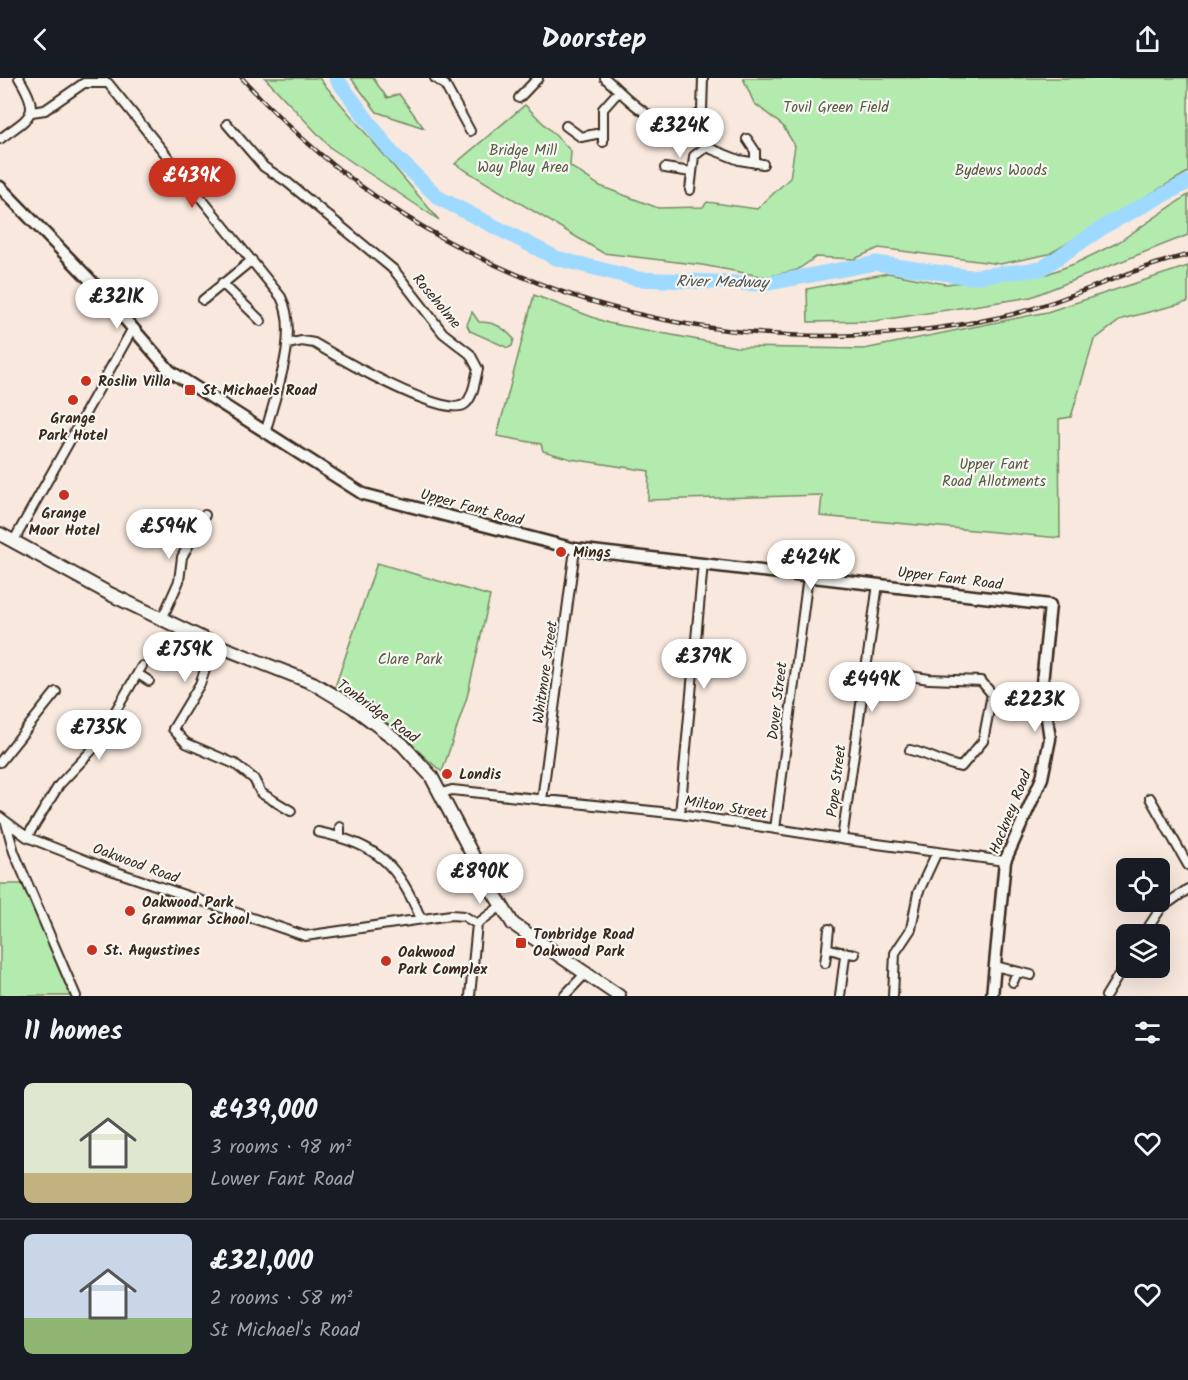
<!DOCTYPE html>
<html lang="en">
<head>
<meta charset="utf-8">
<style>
  :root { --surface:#171b24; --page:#20242c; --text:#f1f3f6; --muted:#9ea1a6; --line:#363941; --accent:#c8321e }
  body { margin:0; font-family:Kalam,sans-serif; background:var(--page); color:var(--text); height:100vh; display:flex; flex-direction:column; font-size:22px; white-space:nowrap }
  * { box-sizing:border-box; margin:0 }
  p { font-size:20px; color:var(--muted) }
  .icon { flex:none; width:33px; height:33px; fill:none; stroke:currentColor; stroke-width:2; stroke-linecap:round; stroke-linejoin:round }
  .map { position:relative; height:918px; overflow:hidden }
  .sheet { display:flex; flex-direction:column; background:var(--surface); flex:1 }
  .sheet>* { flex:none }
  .buttons { position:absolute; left:1116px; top:780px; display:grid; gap:12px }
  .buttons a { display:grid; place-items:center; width:54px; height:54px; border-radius:9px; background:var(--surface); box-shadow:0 6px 24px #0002; font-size:30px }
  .price { position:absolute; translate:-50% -51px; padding:0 14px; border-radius:21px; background:#fff; color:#222; font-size:20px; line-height:39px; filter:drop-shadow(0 2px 3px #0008) }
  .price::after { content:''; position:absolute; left:50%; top:36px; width:18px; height:14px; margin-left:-9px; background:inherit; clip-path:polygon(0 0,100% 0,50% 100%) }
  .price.current { background:var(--accent); color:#fff }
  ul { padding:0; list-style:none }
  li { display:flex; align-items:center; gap:18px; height:150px; padding:0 24px }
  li+li { border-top:2px solid var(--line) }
  li span { display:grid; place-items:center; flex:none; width:168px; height:120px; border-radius:9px; color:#555 }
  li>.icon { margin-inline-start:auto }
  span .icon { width:72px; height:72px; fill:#fffc; stroke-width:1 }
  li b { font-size:26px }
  h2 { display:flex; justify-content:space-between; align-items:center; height:72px; padding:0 24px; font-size:26px }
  header { display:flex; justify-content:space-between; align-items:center; height:78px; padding:0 24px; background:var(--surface); font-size:27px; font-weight:700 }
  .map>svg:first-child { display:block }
</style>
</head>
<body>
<header><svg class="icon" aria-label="back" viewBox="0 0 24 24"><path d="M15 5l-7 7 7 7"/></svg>Doorstep<svg class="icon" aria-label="share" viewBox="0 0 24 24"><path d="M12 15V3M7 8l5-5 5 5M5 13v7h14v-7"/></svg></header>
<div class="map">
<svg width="1188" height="918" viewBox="0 0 1188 918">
  <rect width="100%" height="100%" fill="#f8e8de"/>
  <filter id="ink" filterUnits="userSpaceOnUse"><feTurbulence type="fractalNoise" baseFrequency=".0167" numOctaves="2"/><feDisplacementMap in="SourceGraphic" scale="12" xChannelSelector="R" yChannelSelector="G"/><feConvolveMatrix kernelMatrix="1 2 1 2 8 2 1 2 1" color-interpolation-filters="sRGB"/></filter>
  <g filter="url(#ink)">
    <path fill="#b3ebae" stroke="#778a66" stroke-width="1.5" d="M265,0H319L439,142L331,70Z
      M351,0H373L387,20L399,16L424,50L377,34Z
      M743,0H1188V94L1049,176L1000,186L879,170L854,181L816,179L797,192L766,199L702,187L603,175L455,86L525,27L571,73L570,88L600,108L658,130L703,129L707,124L757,131L790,100L795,68L783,48L754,25Z
      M1188,117V157L1031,219L875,243L808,244L807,211L888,195L945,206L1047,196L1074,186L1117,165Z
      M1188,188V224L1122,241L1094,262L1071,339L1059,341L1060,460L820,438L822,417L648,422L649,393L571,381L543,373L541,366L497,358L534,217L608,245L736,269L864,271L1047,234Z
      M472,234L479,244C495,244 503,249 514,261L512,268L508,270L470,253L467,247Z
      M377,485L490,518L467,619L442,694L379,639L335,609Z
      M0,806H24L70,918H0Z"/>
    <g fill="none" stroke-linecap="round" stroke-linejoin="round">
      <path stroke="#9edaff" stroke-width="15" d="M336,0L392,75L439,120L556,180L638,201L764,206L876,185L969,199L1041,191L1108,146L1188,104"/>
      <defs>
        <path id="street" d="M435,0L445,7L470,53
          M605,0C632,24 668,67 702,33L703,0
          M519,20L538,0
          M32,34L45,32L84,5H108L281,219C300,256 275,317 265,356
          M692,43L706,69L739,82L763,86
          M227,46L264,89L287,104L394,192L443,255L470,276L478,291C475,301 474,319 465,326C445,342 336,278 314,265L302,263L287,266
          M566,48L581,59L601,55
          M0,61C30,38 42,38 19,0
          M747,61L755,73V85
          M603,64V31L619,13
          M665,90L691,94
          M690,112L694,78L706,69
          M222,205L261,243
          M203,222L252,182
          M13,464L133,250
          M162,541L179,503L182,479L205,437
          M214,566L200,606L173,651L186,665L235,686L254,701L261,715L291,733
          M866,591L929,601L981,603L992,616L983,663L961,689C943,686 929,676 910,672
          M138,596L149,603
          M0,684L56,614
          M442,715L452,712L680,736L847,762L1005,783
          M1150,720L1188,787
          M542,722L575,471
          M680,736L703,485
          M0,739L27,759L108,791L305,858L451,837L464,838L477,846
          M6,745L14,774L76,918
          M775,751L808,498
          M318,754C377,766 398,786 421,841
          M27,759L59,707L93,671L142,588
          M340,759V749
          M842,761L878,506
          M829,851L827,870L843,875L845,878L840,918
          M1144,856L1161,830L1188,811
          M841,874L855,876
          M825,885L827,870
          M995,888L1031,897
          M1013,904L1017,894
          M470,918L477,846L501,828
          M564,918L587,894
          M893,918L895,875L911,851L918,815L937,774
          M1106,918L1126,885"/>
        <path id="secondary" d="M0,109L96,208L170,293L363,416L575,471L1050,527L1042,605L1050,661L1042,700L1005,783L992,918"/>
        <path id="primary" d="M0,456L110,516L214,566L313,605L353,629L402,666L431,698L484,799L513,846L619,918"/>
      </defs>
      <use href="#street" stroke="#3b2a1e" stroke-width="12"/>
      <use href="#secondary" stroke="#3b2a1e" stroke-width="15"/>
      <use href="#primary" stroke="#3b2a1e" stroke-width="16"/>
      <use href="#street" stroke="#f6f6f2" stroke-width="8"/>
      <use href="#secondary" stroke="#f6f6f2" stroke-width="10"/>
      <use href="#primary" stroke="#f6f6f2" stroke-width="12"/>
      <defs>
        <path id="rail" d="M242,0C435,215 721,299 1001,239C1065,225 1124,192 1188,177"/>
      </defs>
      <use href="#rail" stroke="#3b2a1e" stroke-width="4.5"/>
      <use href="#rail" stroke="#f6f6f2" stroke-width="2" stroke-dasharray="7" stroke-linecap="butt"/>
    </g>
  </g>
  <g fill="#c8321e" stroke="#f6f6f2" stroke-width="2">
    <circle cx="86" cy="303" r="6"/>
    <rect x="184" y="306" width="12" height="12" rx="3"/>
    <circle cx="73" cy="322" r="6"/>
    <circle cx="64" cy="417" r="6"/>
    <circle cx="561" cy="474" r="6"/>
    <circle cx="447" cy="696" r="6"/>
    <circle cx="130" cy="833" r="6"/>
    <rect x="515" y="859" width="12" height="12" rx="3"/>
    <circle cx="92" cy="872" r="6"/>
    <circle cx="386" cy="883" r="6"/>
  </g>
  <g text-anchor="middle" stroke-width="4.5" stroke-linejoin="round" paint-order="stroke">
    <g font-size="15" fill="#595a42" stroke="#f6f6f2">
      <text x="836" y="34">Tovil Green Field</text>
      <text x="523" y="77">Bridge Mill<tspan x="523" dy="17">Way Play Area</tspan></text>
      <text x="1001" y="97">Bydews Woods</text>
      <text x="994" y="391">Upper Fant<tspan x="994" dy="17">Road Allotments</tspan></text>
      <text x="410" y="586">Clare Park</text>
    </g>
    <g font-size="15" fill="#3b2a1e" stroke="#f6f6f2">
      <text transform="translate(437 223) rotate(50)" y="5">Roseholme</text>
      <text transform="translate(472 429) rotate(15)" y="5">Upper Fant Road</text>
      <text transform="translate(950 500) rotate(7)" y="5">Upper Fant Road</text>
      <text transform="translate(545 594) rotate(-82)" y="5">Whitmore Street</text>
      <text transform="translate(777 623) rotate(-83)" y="5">Dover Street</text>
      <text transform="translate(378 633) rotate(36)" y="5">Tonbridge Road</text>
      <text transform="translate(836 703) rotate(-83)" y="5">Pope Street</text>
      <text transform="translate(726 729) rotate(9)" y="5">Milton Street</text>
      <text transform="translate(1010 734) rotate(-68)" y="5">Hackney Road</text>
      <text transform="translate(136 785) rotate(20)" y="5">Oakwood Road</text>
    </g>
    <g font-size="15" font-weight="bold" fill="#3b2a1e" stroke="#f6f6f2" text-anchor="start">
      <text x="98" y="308">Roslin Villa</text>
      <text x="202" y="317">St Michaels Road</text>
      <text x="73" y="345" text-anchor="middle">Grange<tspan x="73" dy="17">Park Hotel</tspan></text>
      <text x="64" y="440" text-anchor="middle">Grange<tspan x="64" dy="17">Moor Hotel</tspan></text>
      <text x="573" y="479">Mings</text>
      <text x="459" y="701">Londis</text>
      <text x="142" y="829">Oakwood Park<tspan x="142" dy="17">Grammar School</tspan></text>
      <text x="533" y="861">Tonbridge Road<tspan x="533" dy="17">Oakwood Park</tspan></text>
      <text x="104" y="877">St. Augustines</text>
      <text x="398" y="879">Oakwood<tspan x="398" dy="17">Park Complex</tspan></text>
    </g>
    <g font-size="16" font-style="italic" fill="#545656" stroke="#f6f6f2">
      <text transform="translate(722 203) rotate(1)" y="6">River Medway</text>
    </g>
  </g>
</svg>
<div class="buttons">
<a><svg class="icon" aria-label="locate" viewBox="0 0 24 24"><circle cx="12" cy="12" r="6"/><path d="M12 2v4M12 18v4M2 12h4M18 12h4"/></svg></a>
<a><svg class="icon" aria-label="layers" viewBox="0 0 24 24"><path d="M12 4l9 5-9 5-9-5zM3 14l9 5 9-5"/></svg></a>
</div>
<b class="price" style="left:680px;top:81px">£324K</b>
<b class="price current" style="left:192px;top:131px">£439K</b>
<b class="price" style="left:117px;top:252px">£321K</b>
<b class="price" style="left:169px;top:482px">£594K</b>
<b class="price" style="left:811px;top:513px">£424K</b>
<b class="price" style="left:185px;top:605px">£759K</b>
<b class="price" style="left:704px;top:612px">£379K</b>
<b class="price" style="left:872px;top:635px">£449K</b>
<b class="price" style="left:1035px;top:655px">£223K</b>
<b class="price" style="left:99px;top:683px">£735K</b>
<b class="price" style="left:480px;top:827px">£890K</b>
</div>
<section class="sheet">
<h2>11 homes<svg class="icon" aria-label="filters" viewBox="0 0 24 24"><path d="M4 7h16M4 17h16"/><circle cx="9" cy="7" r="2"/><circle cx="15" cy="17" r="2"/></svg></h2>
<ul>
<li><span style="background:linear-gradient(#dfe7d0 75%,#c2b280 0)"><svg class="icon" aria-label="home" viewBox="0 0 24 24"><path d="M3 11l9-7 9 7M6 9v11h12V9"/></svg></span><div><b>£439,000</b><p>3 rooms · 98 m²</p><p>Lower Fant Road</p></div><svg class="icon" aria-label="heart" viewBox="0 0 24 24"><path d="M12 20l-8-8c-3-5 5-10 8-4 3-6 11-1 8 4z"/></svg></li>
<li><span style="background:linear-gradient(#c9d6e8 70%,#8fb573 0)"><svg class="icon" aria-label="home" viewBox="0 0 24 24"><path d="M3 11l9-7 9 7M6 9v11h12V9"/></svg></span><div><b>£321,000</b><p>2 rooms · 58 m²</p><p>St Michael's Road</p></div><svg class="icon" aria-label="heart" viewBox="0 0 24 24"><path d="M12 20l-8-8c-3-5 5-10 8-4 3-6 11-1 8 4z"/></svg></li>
</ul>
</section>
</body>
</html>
